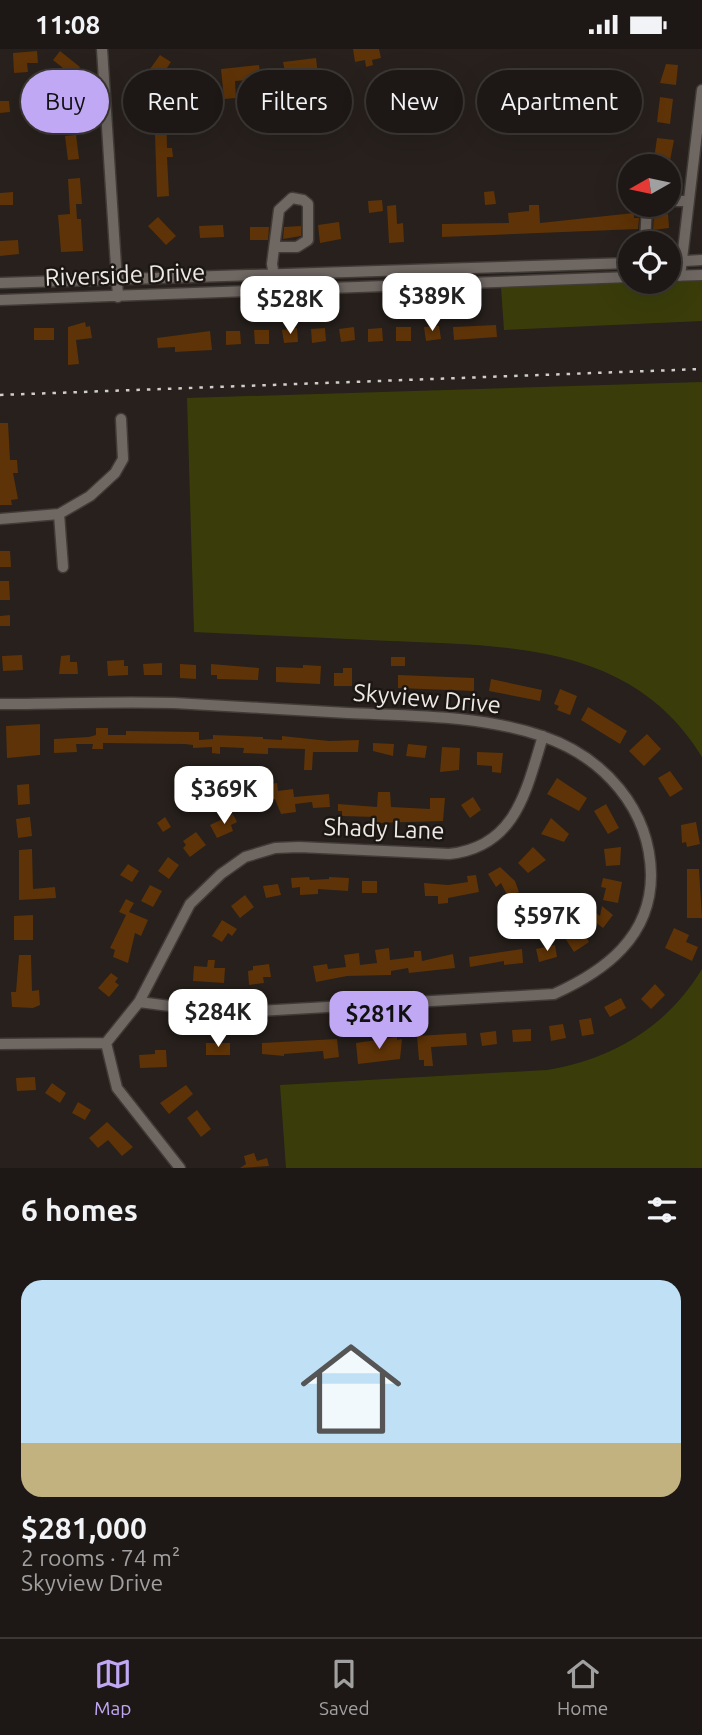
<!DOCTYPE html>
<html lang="en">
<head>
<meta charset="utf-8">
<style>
  :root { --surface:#1d1815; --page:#25211e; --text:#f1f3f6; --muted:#a0a0a0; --line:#3b3734; --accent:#c0a8f4 }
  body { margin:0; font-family:Ubuntu,sans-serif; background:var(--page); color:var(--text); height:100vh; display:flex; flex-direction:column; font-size:26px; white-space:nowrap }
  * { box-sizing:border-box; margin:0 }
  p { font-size:23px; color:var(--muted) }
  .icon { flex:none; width:38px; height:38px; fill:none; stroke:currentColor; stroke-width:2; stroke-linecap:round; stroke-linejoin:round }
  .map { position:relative; height:1119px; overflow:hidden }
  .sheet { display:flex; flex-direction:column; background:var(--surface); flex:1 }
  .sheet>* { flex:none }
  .top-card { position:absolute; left:21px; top:21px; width:662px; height:63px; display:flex; gap:14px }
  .needle { width:46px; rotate:261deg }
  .tools { position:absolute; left:618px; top:105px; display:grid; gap:14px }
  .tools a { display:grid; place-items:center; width:63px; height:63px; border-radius:50%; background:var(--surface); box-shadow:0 7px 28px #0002,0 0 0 2px var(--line); font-size:35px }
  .price { position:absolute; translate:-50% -60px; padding:0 16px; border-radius:14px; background:#fff; color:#222; font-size:23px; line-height:46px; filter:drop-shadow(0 2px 4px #0008) }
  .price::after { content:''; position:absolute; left:50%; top:42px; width:21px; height:16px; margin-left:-10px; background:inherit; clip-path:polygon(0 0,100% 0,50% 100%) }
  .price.on { background:var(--accent); color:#111 }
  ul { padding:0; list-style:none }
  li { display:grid; align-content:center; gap:14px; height:371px; padding:0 21px }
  li span { display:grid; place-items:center; height:217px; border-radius:21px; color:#555 }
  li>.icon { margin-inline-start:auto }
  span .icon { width:126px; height:126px; fill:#fffc; stroke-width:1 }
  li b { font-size:30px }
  h2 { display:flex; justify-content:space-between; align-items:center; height:84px; padding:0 21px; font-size:30px }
  .pill { padding:0 24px; border-radius:32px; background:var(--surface); box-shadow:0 7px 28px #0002,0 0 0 2px var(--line); font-size:24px; line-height:63px }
  .pill.on { background:var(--accent); color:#111 }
  .status { display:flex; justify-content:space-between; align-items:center; height:49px; padding:0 35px; background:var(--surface); direction:ltr }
  .status svg { height:19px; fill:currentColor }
  .dock { display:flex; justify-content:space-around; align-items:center; height:98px; border-top:2px solid var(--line); background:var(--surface); font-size:19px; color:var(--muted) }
  .dock a { display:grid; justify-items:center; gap:4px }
  .dock .on { color:var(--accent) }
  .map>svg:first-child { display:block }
</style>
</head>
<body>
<div class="status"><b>11:08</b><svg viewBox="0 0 49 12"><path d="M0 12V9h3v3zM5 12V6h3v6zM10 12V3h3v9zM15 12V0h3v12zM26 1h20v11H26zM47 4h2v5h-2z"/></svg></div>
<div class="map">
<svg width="702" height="1119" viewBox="0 0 702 1119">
  <rect width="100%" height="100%" fill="#27201c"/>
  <path fill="#3a3d0a" d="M702,232V272L504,281L501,238Z
    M702,333V708C633,594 507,597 390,592C325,589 259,586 194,583L187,349Z
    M702,920V1119H286L280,1036L547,1021C613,1010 667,978 702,920Z"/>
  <path fill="#5e3307" d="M353,0H379L381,9L372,11L373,16L366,18L365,11L355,13Z
    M37,2L38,14H27L28,23L14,24L13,4Z
    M60,2L80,18L73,27L53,11Z
    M160,6L171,13L156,35L145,27Z
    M316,9L318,26L286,28L283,13Z
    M666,15L678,16L676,36L660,34Z
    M259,16L261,30L235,32L236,49L224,50L221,20Z
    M76,45L78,67L67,68L65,46Z
    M660,48L673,50L670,75L657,73Z
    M0,52H9L10,63L0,64Z
    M154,54H166L167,99H172L173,108H167L169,147L157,148Z
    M76,86L79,110L68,111L65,87Z
    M657,89L674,91L669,117H653Z
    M80,129L82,155H76L77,170H81L83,202L61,203L58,166L70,165L68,130Z
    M494,142L496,155L485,156L484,143Z
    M13,143V156H0V144Z
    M382,151L383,162L369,164L368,152Z
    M396,156L397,175L403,174L404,193L389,194L387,157Z
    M529,156H539L540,174L634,164V169H639L638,180L442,188V175L509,174L508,164L529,162Z
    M668,165L669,179L653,181L654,167Z
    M158,168L176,187L166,196L148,177Z
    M339,173L341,190L320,194L318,176Z
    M223,176L224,188L200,189L199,177Z
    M301,177V187L283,190L284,178Z
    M250,178H269L268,191H250Z
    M18,191L19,205L0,207V192Z
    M85,273L86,278L90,277L92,289L76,291L79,315L68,316V278Z
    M496,276L497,288L454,291L453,278Z
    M439,277L441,290L426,292L424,278Z
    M354,278L355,291L341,293L339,280Z
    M396,278H411V292H396Z
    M34,279H54V291H34Z
    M297,279L298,293L284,294L282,281Z
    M325,279L326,292L312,294L311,280Z
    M382,279L383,292L368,293V280Z
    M254,281H269V295H255Z
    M210,282L212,301L175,303V298L158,299L157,289Z
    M226,282H240L241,295L226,296Z
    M0,374H8L10,411H17L18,424H13L18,450L11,451L12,456H0Z
    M0,502H10L11,518H0Z
    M0,532H9L10,551H0Z
    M10,566V577H0V567Z
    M22,606L23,621L3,622L2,607Z
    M70,606V613H77L78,625H59L61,607Z
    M391,608H405V617H391Z
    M124,611V617H128V626L108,627L107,612Z
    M162,614V626H144L143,615Z
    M180,615L196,616V630L180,629Z
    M211,615L259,619L258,631L217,630V626H211Z
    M303,616L321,617L320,635L276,633V618L303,619Z
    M343,619H352V637H334V624H343Z
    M398,626L474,629V642L398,639Z
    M491,630L542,641L540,652L489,642Z
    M560,640L577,647L570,666L557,661L559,657L554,655Z
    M588,658L627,682L620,695L581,671Z
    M40,675V706L7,709L6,677Z
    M96,679H108V686H126V682L199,683V691L213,690V686L263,688V690L282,691V687L329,692L359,691L358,703H313L312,721H304L305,700L268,699V705L243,704L244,699L220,698V705L212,704V698L193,699V696L185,695L103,694V700H92L93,695H76L77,703L54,704V690L89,688L96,686Z
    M647,685L661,700L644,717L629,702Z
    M373,694L394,695L393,707L373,702Z
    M408,695L427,697L425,709L406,707Z
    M442,698L460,699L459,721L440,723Z
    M477,703L503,704L501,724L492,723V717L477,716Z
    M670,722L683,740L670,748L658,729Z
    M557,729L587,749L579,762L547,745Z
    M277,734L278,742L293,740L294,748L329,745L330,758L313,759L312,753L295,755L296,763L281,765L275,750L267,752L264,736Z
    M29,735L30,755L18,756L17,736Z
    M378,743H390L391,758L430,760V749H445L443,772L375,774V768L342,767V762H338V755L377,758Z
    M473,748L481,761L470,769L461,756Z
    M606,755L619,779L608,785L594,762Z
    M233,765L237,773L231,776L233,782L217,789L210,776Z
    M30,768L32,787L18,789L16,770Z
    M165,768L171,778L163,783L157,774Z
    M551,769L569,785L564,793L541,785Z
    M696,773L700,795L687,798L686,793L682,794L681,776Z
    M196,783L206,796L190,808L183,799L186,796L183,792Z
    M533,798L546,811L528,824L518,814Z
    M621,798L620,816L606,817L604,800Z
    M32,800L33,840L55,838L56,849L19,851V801Z
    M168,808L179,816L169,830L158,822Z
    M128,815L139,822L132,833L120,826Z
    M500,818L515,832L519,843L508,848L501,834L496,838L488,825Z
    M687,820H699L702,869H687Z
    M476,826L479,843L448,849V854L438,855V847H425L424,834L448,836L468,833L467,827Z
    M309,828L310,831L329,830V828L349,829L348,842L318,840V845L300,846V838L292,839L291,829Z
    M603,829L622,833L618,854L603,851L606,839L601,838Z
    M362,832H377V844H362Z
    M278,835L281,846L266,849L263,837Z
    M150,836L162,842L153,858L141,852Z
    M245,846L254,858L240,869L231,857Z
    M126,850L134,854L129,863L148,871L141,887L135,884L128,914L113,908L115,901L110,899L126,866L119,863Z
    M602,857L613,866L603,879L591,870L596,864L600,867Z
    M33,866V891H14V867Z
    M222,871L237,880L232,887L228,884L222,893L212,887Z
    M674,879L689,886L686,893L698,898L692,912L665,899Z
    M583,882L589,893L574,903L565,889Z
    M555,896L557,908L539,913L536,900Z
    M389,899L390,911L414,908V902H421L422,912L453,905L455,919L409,924L408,919L391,922V926L347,927L316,933L313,917L327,915L328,920L346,918L344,906L359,904L360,916L377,914L375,901Z
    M522,900L523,914L504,916V912L470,918L469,908Z
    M19,906H31L32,942L39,941L40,956L33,959L12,958L11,943H16Z
    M208,911H215L214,919H225L224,934L193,932L194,917L207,918Z
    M269,915L271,928H263L264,934L249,936L248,922L253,921V917Z
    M111,924L118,929L115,933L119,936L109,948L98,939Z
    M655,935L665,946L651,960L641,950Z
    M621,949L626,959L610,968L604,958Z
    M591,969L594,985L582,987L579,971Z
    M563,975L566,989L551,992L549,977Z
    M531,980V992L513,993L512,981Z
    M496,982L497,995L482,997L480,984Z
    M466,984L467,996L431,998L433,1017H424V1011H419L417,987Z
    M397,988V991L402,990L400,1010L358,1015L356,994Z
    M337,990L339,1008L324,1010L323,1002L284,1005V1007L262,1005V994Z
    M206,994H230V1006H206Z
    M155,1001H166L167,1018L140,1019L139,1006L155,1005Z
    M35,1028L36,1041L17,1042L16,1029Z
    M52,1034L66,1044L60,1054L45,1044Z
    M186,1036L193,1045L169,1065L160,1054Z
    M78,1053L91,1061L85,1071L72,1064Z
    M197,1061L211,1080L201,1088L187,1069Z
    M107,1073L133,1098L122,1107L108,1091L98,1099L89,1089Z
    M254,1104L257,1112L267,1109L269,1117L240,1119L246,1115L244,1107Z"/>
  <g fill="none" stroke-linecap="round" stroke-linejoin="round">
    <defs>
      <path id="minor" d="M102,0L118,248
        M668,152H689
        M645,194L647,156
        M668,213L702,211
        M274,227L272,215L279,161L292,149L303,151L308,155V191L297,198H275
        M668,227L702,226
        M680,227L702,41
        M0,234L630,214
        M0,251L630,228
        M59,465L63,518
        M0,470L59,465L90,447L115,424L123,410L121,370
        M0,655C58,655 116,652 174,654C232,657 290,661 348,664C413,667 480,666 542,687C604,708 650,760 651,826C651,888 605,922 554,945L224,964L139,953
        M106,994L139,953L190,855L221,825L245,808L275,799L299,798L449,805C516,798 526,742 543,687
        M106,994L117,1039L180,1119
        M0,995L106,994"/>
    </defs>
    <use href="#minor" stroke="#413b37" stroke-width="13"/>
    <use href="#minor" stroke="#6f6762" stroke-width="10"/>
    <path stroke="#d0ccc9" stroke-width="2.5" stroke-dasharray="3.5 7" stroke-linecap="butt" d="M0,346L702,320"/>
  </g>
  <g text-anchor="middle" stroke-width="5" stroke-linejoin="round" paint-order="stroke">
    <g font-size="24" fill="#ede9e6" stroke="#1d1713">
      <text transform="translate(125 226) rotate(-2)" y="8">Riverside Drive</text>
      <text transform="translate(427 650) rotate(5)" y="8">Skyview Drive</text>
      <text transform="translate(384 780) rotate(2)" y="8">Shady Lane</text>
    </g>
  </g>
</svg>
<div class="tools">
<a><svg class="needle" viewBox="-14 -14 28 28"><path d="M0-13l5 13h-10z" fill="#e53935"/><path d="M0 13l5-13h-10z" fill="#a0a0a0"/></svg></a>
<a><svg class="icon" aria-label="locate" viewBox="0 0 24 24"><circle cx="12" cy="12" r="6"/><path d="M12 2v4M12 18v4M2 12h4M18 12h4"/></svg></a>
</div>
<b class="price" style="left:432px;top:284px">$389K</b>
<b class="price" style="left:290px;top:287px">$528K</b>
<b class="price" style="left:224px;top:777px">$369K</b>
<b class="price" style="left:547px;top:904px">$597K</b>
<b class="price" style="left:218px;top:1000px">$284K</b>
<b class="price on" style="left:379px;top:1002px">$281K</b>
<div class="top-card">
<a class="pill on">Buy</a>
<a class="pill">Rent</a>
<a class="pill">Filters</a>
<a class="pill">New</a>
<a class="pill">Apartment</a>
</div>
</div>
<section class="sheet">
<h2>6 homes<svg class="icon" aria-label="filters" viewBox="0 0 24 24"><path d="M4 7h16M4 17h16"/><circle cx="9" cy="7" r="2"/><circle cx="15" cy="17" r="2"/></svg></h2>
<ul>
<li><span style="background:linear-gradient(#bfe0f5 75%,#c2b280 0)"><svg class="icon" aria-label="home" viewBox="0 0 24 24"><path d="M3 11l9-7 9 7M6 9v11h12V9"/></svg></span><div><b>$281,000</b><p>2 rooms · 74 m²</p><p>Skyview Drive</p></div></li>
</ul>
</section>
<nav class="dock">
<a class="on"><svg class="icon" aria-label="map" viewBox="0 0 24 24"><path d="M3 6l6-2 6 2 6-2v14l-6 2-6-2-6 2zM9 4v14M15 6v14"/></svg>Map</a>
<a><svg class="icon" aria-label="saved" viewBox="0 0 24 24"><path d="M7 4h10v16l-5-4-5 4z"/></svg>Saved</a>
<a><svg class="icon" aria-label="home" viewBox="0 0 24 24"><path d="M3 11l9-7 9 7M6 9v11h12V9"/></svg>Home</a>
</nav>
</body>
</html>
